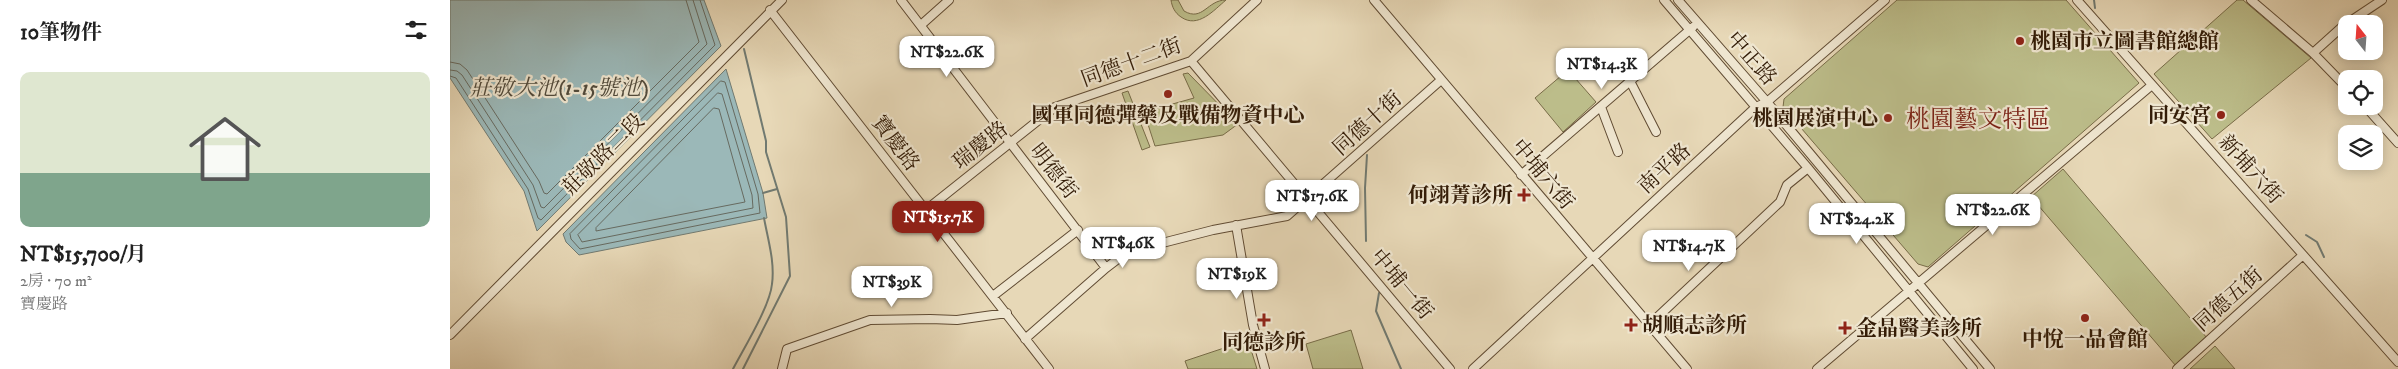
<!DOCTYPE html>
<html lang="zh-TW">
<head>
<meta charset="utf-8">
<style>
  :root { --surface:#fff; --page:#f2f2f2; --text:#222; --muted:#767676; --line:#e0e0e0; --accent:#8f2418 }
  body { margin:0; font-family:"IM FELL DW Pica","Noto Serif TC",serif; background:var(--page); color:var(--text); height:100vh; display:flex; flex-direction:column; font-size:19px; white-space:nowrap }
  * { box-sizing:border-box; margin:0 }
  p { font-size:16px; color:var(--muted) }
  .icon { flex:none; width:28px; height:28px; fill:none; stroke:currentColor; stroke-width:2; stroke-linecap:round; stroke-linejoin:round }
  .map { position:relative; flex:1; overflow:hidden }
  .drawer { display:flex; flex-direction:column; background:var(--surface); width:450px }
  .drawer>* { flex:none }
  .needle { width:32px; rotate:343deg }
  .buttons { position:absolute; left:1888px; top:15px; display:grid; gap:10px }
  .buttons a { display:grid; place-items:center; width:45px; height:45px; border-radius:10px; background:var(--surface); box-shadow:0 2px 12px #0003; font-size:25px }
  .price { position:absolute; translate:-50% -42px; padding:0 11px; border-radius:10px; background:#fff; color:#222; font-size:16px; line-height:32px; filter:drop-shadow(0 1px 2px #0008) }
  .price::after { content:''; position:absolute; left:50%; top:30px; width:15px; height:11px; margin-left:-8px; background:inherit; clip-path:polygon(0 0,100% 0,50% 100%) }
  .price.selected { background:var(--accent); color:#fff }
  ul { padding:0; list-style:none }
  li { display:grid; align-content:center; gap:10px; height:265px; padding:0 20px }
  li+li { border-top:1px solid var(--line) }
  li span { display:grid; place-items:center; height:155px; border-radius:10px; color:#555 }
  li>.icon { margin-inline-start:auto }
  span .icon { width:90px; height:90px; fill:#fffc; stroke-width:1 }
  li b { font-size:21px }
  h2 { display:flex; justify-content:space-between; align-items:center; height:60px; padding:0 20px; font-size:21px }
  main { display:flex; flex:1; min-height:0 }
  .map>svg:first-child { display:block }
</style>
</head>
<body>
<main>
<section class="drawer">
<h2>10筆物件<svg class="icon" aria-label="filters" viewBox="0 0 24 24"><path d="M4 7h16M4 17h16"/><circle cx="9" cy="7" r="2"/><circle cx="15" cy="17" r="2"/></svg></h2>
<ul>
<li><span style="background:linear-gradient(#dfe7d0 65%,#7fa58c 0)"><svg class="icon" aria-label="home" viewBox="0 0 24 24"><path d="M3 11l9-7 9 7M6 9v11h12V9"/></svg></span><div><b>NT$15,700/月</b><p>2房 · 70 m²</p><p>寶慶路</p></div></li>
</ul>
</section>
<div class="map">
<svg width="1948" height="369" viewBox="0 0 1948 369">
  <rect width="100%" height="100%" fill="#e7d8b7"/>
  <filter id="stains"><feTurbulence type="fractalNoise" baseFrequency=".004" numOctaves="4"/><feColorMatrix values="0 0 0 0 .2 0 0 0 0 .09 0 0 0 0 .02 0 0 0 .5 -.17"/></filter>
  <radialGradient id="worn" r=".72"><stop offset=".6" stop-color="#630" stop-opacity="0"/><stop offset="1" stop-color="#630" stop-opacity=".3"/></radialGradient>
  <path fill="#bcbd8a" stroke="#786c48" d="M721,0H728L734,11C753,22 757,0 776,0C764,10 748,29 731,17C725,13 722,7 721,0Z
    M1447,0H1616L1689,83L1478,267L1468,264L1333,107L1334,99Z
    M1787,0H1793L1861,58L1762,139L1704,74Z
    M1118,70L1146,102L1113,132L1085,98Z
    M738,73L788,124L773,135L705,146L694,112L744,98L733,74Z
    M678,91L700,147L692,150L672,93Z
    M1613,169L1757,338L1726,366L1581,197Z
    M901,330L913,369H863L856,344Z
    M798,340L807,369H738L735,361Z
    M1765,346L1785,369H1740Z"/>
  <path fill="#9bb8b8" stroke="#717a71" d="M0,0H254L271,46L87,231L74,191L0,78Z
    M276,69L313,193L317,218L129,255L116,242L113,234Z"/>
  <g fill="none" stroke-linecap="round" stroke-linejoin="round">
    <path stroke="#676a60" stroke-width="1" d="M0,62L10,64L17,70L89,181L94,193L97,194L249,42L236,0
      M0,70L7,71L12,75L83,185L91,207L94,208L257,44L243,0
      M0,76L6,78L78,189L88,218L91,220L265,45L250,0
      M271,81L275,82L308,194L310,213L130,249L121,239L120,234Z
      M268,93L272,94L302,195L303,208L132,242L128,235Z
      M264,108L269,109L295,202L146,231V228Z"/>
    <path stroke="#717a71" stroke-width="2" d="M1644,0L1645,8
      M313,193L327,189
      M1856,235L1867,242L1874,257
      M916,241L915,188L917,155
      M929,293L926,311L951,369
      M283,369C294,348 320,306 322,284C325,262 318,240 314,218
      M293,369L340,276L336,217L316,152V141L294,49"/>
    <defs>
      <path id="minor" d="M451,0L656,268
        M924,0L1237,369
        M1214,0L1358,168L1523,369
        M1228,0L1317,102L1540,369
        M1627,0L1948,362
        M1801,0L1863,53L1896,87
        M320,10L599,369
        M471,25L499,0
        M1863,53L1893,26L1932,0
        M741,61L1000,369
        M1180,81L1206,132
        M1915,106L1948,143
        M1151,107L1168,152
        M1071,175L1243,27
        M476,210L605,107L741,61L807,0
        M786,225L803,325L815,369
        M543,296L628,230
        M1199,325L1330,202L1337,185L1358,168
        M0,335L332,0
        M575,339L656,268L677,252L763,230L837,216L991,80
        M332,369L337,349L420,320L480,319L507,320L557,313
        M1023,369L1306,107L1317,102L1435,0
        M1367,369L1702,85
        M1727,369L1853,255"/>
    </defs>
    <use href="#minor" stroke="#604b33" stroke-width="10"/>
    <use href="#minor" stroke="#efe6d0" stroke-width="8"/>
  </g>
  <g fill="#8f2418" stroke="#efe6d0" stroke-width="2">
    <circle cx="1570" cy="41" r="5"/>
    <circle cx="718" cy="94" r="5"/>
    <circle cx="1771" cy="115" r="5"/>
    <circle cx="1438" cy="118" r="5"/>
    <path d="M1071.5 187.5h5v5h5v5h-5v5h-5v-5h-5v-5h5z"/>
    <circle cx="1635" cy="318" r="5"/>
    <path d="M811.5 312.5h5v5h5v5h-5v5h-5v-5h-5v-5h5z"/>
    <path d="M1178.5 317.5h5v5h5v5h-5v5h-5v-5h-5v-5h5z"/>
    <path d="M1392.5 320.5h5v5h5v5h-5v5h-5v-5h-5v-5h5z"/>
  </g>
  <g text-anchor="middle" stroke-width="4.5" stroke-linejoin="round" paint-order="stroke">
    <g font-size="21" font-weight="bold" fill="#331c07" stroke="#efe6d0" text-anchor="start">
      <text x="1580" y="48">桃園市立圖書館總館</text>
      <text x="718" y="122" text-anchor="middle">國軍同德彈藥及戰備物資中心</text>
      <text x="1761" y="122" text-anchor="end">同安宮</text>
      <text x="1428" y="125" text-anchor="end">桃園展演中心</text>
      <text x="1063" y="202" text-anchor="end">何翊菁診所</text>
      <text x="1192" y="332">胡順志診所</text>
      <text x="1406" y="335">金晶醫美診所</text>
      <text x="1635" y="346" text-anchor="middle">中悅一品會館</text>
      <text x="814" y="349" text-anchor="middle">同德診所</text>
    </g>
    <g font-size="21" fill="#331c07" stroke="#efe6d0">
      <text transform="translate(1302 58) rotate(49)" y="7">中正路</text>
      <text transform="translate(681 62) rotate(-20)" y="7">同德十二街</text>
      <text transform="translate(917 123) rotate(-42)" y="7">同德十街</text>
      <text transform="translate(446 143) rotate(53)" y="7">寶慶路</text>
      <text transform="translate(530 145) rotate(-38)" y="7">瑞慶路</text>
      <text transform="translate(153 154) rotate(-45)" y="7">莊敬路二段</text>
      <text transform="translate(1214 168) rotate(-43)" y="7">南平路</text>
      <text transform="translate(1801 169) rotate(48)" y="7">新埔六街</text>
      <text transform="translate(604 171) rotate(52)" y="7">明德街</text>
      <text transform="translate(1093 174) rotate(50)" y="7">中埔六街</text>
      <text transform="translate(952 284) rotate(50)" y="7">中埔一街</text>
      <text transform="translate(1778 299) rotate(-42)" y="7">同德五街</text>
    </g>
    <g font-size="22" font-style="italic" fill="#524b3c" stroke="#efe6d0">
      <text x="109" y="95">莊敬大池(1-15號池)</text>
    </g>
    <g font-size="24" fill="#7a1f14" stroke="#efe6d0">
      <text x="1528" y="127">桃園藝文特區</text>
    </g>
  </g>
  <rect width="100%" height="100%" filter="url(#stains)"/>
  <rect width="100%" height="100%" fill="url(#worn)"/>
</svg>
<div class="buttons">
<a><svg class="needle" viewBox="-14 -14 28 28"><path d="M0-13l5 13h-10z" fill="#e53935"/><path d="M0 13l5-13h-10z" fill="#767676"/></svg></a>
<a><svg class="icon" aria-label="locate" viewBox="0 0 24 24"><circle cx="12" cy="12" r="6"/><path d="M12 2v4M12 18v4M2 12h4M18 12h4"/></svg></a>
<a><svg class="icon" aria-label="layers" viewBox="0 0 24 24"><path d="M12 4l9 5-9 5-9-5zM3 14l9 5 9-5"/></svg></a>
</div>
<b class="price" style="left:497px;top:78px">NT$22.6K</b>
<b class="price" style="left:1152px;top:90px">NT$14.3K</b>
<b class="price" style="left:862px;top:222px">NT$17.6K</b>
<b class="price" style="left:1543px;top:236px">NT$22.6K</b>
<b class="price selected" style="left:488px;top:243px">NT$15.7K</b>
<b class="price" style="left:1407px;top:245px">NT$24.2K</b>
<b class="price" style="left:673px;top:269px">NT$46K</b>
<b class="price" style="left:1239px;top:272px">NT$14.7K</b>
<b class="price" style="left:787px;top:300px">NT$19K</b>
<b class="price" style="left:442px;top:308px">NT$39K</b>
</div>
</main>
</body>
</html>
